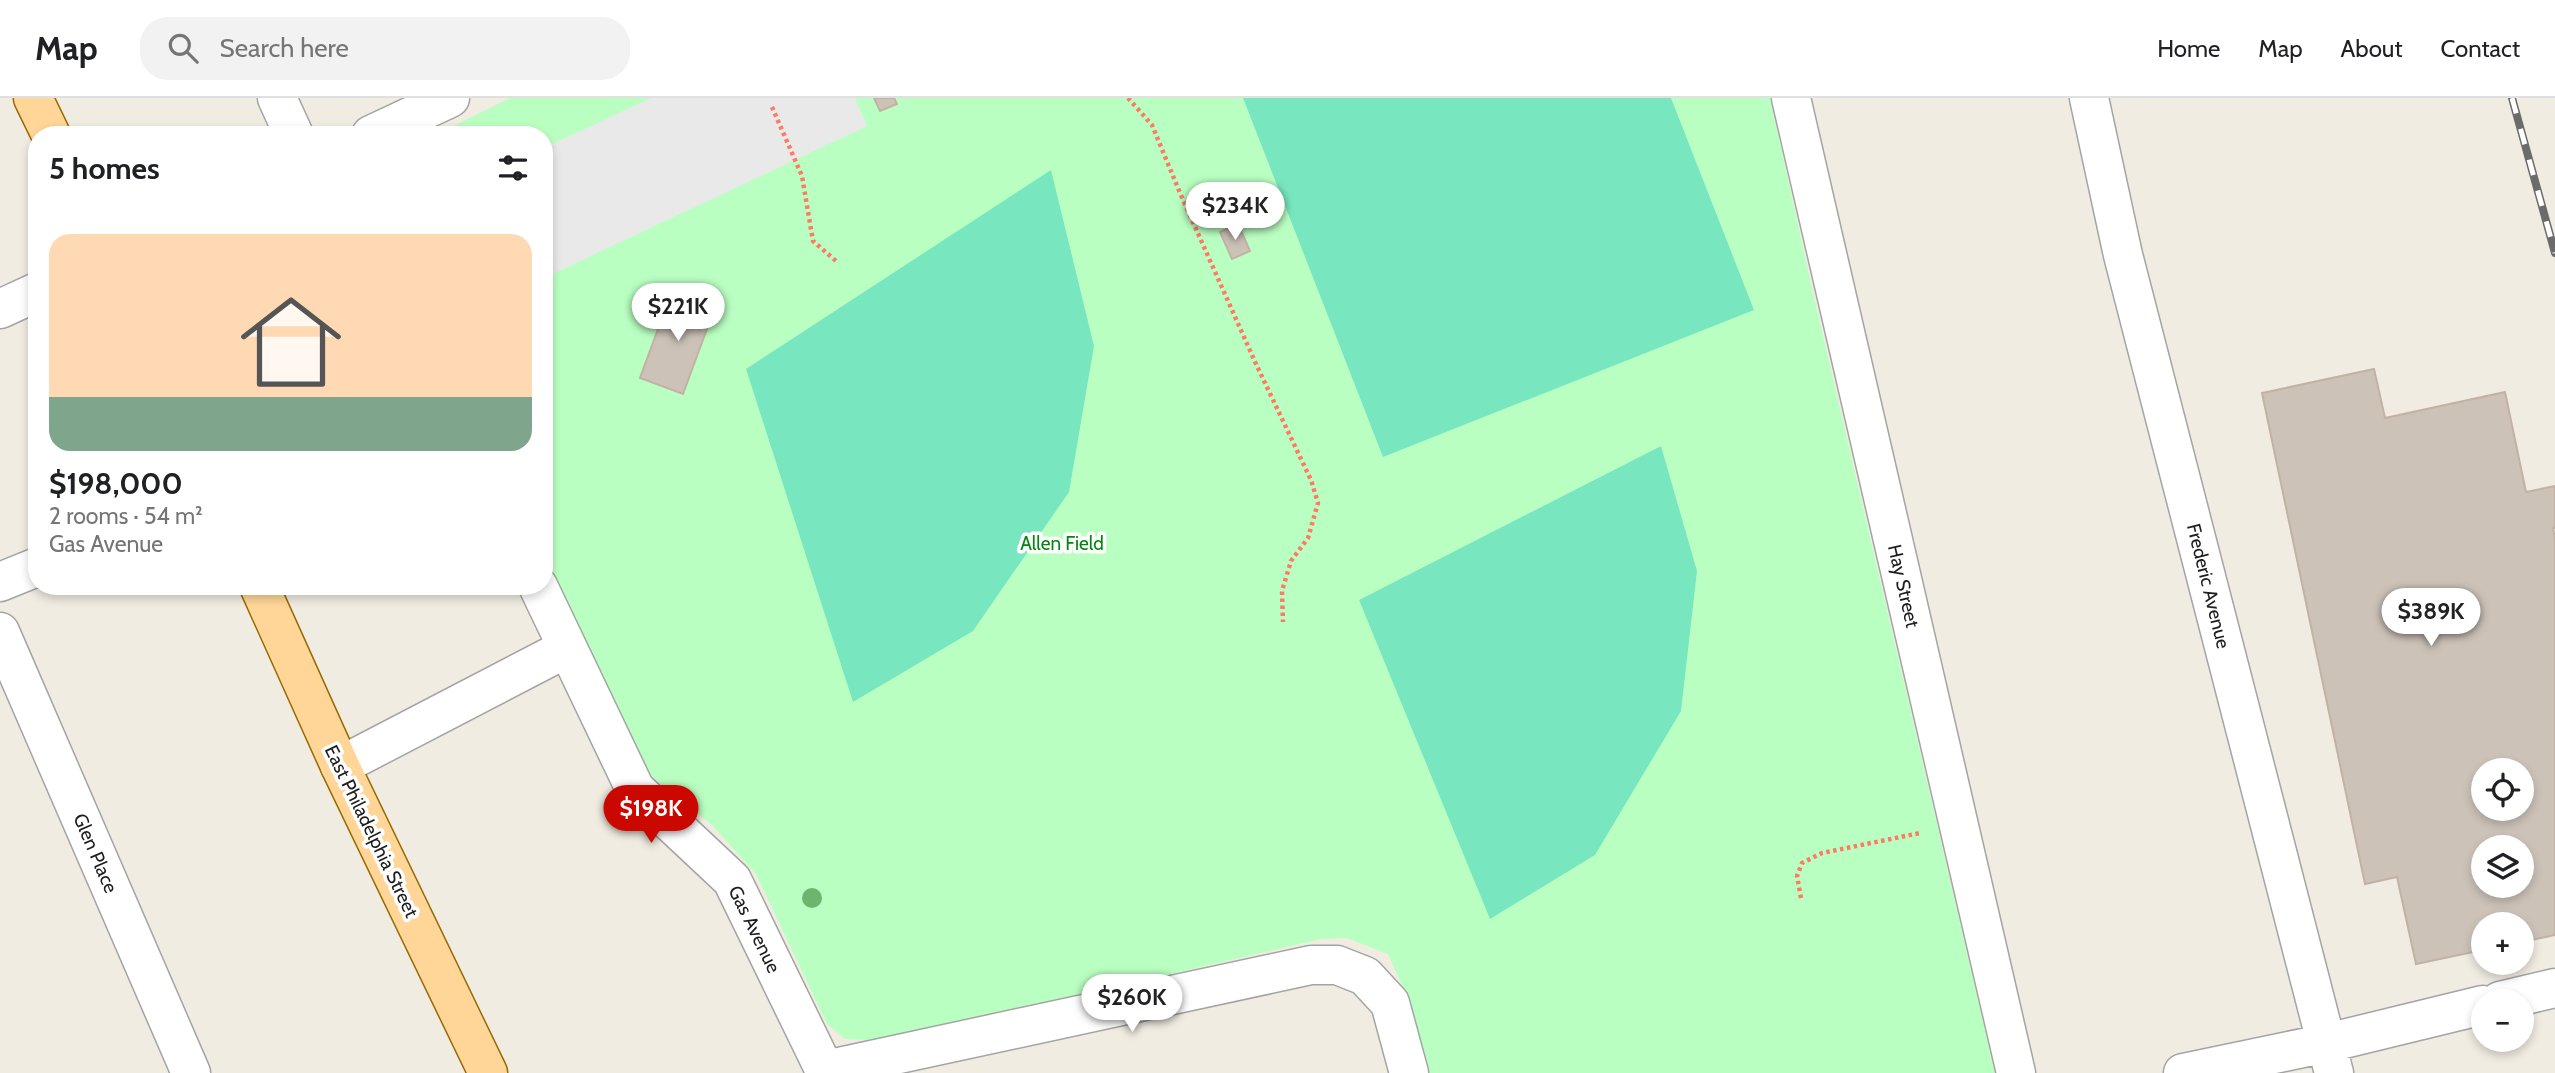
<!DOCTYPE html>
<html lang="en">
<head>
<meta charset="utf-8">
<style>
  :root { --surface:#fff; --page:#f2f2f2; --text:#202124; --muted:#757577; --line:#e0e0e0; --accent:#cb0800 }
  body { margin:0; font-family:Cabin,sans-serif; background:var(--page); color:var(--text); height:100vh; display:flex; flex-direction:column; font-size:26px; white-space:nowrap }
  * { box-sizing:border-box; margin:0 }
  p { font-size:23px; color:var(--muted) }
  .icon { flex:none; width:38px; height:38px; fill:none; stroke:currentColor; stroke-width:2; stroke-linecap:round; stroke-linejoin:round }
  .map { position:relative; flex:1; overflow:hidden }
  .drawer { position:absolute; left:28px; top:28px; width:525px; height:469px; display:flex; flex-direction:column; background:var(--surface); border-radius:28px; box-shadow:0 4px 10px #0003 }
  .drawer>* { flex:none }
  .buttons { position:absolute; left:2471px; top:660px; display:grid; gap:14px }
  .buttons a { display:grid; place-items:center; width:63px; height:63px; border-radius:50%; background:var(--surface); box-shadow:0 4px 10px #0003; font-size:35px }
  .price { position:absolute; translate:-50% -60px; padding:0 16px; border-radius:24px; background:#fff; color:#222; font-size:23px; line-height:46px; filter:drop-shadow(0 2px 4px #0008) }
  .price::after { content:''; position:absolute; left:50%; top:42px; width:21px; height:16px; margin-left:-10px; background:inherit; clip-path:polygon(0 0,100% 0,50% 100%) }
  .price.current { background:var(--accent); color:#fff }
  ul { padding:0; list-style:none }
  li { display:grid; align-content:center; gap:14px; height:371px; padding:0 21px }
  li span { display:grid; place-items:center; height:217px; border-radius:21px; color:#555 }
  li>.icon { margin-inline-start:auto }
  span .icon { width:126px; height:126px; fill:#fffc; stroke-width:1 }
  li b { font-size:30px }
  h2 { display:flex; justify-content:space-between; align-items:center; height:84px; padding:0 21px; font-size:30px }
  header { display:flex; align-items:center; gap:42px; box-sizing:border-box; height:98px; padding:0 35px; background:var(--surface); border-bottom:2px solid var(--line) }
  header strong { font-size:33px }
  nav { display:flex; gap:38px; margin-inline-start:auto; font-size:24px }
  .search { width:490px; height:63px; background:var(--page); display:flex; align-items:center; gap:18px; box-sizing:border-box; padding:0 24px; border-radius:28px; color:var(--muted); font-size:26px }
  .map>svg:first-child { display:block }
</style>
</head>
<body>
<header>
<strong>Map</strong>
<div class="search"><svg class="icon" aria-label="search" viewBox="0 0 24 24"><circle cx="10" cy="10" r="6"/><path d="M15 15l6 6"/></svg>Search here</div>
<nav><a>Home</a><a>Map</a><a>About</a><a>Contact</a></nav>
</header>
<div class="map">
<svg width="2555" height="975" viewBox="0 0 2555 975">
  <rect width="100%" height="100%" fill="#f0ece2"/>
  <path fill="#baffc2" d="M510,0H1770L1814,199L1995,975H1429L1412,910L1388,856L1347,840L1321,841L883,943L845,941L827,926L756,776L712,727L649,677L544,455V37H435Z"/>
  <path fill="#78e7c0" d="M1243,0H1671L1754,212L1383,359Z
    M1051,72L1094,248L1069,394L973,533L853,604L746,271Z
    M1661,348L1697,473L1681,613L1595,757L1490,821L1359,502Z"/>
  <path fill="#e9e9e9" d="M651,0H855L867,28L544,180V50Z"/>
  <path fill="#ccc2b8" stroke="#c3b2a3" stroke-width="2" fill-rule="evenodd" d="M874,0H894L897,6L880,13Z
    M1238,126L1250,153L1232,161L1220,134Z
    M672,193L715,209L683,296L640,280Z
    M2374,271L2385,320L2505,294L2526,394L2555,388V430H2553L2555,441V837L2522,844V826H2483V852L2416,866L2397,779L2365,786L2262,295ZM2483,672H2522V710H2483ZM2483,749H2522V788H2483Z"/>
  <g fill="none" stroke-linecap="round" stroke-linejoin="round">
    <defs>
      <path id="minor" d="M277,0L294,37
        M1791,0L2016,975
        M2089,0L2123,157L2334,975
        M371,37L450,0
        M0,211L37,194
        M0,484L37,469
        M538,488L635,691L732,782L826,975
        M0,534L191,975
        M340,668L567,550
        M2500,903L2555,890
        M825,972L1311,867H1337L1365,878L1390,905L1409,975
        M2183,975L2327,945L2483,907"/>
      <path id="major" d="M33,0L51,37
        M259,488L340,668L488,975"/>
    </defs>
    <use href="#minor" stroke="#a4a4a4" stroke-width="41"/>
    <use href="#major" stroke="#976b00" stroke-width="41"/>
    <path stroke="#ff7a64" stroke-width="4.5" stroke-dasharray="3.5 3.5" stroke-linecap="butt" d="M1128,0L1152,27L1180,95L1256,266L1311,382L1318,405L1308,440L1291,463L1282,493L1283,524
      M772,9L802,78L813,143L836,163
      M1801,800L1797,778L1802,765L1822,755L1920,735"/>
    <use href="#minor" stroke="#fff" stroke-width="38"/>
    <use href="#major" stroke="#ffd698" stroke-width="38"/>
    <defs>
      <path id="rail" d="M2512,0L2555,155"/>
    </defs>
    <use href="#rail" stroke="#6b6b6b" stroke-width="8"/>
    <use href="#rail" stroke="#fff" stroke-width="5" stroke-dasharray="16" stroke-linecap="butt"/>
  </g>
  <circle fill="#6db46f" cx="812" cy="800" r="10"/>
  <g text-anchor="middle" stroke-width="7" stroke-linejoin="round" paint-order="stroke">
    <g font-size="19" fill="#018611" stroke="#fff">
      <text x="1062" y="452">Allen Field</text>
    </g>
    <g font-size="19" fill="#1d1d1d" stroke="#fff">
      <text transform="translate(1904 488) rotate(77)" y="7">Hay Street</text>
      <text transform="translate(2209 488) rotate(76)" y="7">Frederic Avenue</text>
      <text transform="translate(372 733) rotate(64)" y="7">East Philadelphia Street</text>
      <text transform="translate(96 755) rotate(67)" y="7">Glen Place</text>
      <text transform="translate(755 831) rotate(64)" y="7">Gas Avenue</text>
    </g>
  </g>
</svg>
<div class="buttons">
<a><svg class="icon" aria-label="locate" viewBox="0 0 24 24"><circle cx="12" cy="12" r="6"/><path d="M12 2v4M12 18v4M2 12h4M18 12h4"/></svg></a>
<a><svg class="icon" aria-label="layers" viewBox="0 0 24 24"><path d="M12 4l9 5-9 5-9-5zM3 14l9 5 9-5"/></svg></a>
<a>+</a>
<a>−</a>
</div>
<b class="price" style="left:1235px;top:144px">$234K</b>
<b class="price" style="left:678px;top:245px">$221K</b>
<b class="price" style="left:2431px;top:550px">$389K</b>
<b class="price current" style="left:651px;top:747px">$198K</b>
<b class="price" style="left:1132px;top:936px">$260K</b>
<section class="drawer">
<h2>5 homes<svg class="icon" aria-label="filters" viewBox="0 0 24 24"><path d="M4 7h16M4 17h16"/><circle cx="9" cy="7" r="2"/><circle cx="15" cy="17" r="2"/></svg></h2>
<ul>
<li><span style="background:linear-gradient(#ffd9b3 75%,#7fa58c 0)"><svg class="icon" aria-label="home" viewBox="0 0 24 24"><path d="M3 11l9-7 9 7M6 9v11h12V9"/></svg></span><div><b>$198,000</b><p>2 rooms · 54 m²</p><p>Gas Avenue</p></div></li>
</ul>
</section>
</div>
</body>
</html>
